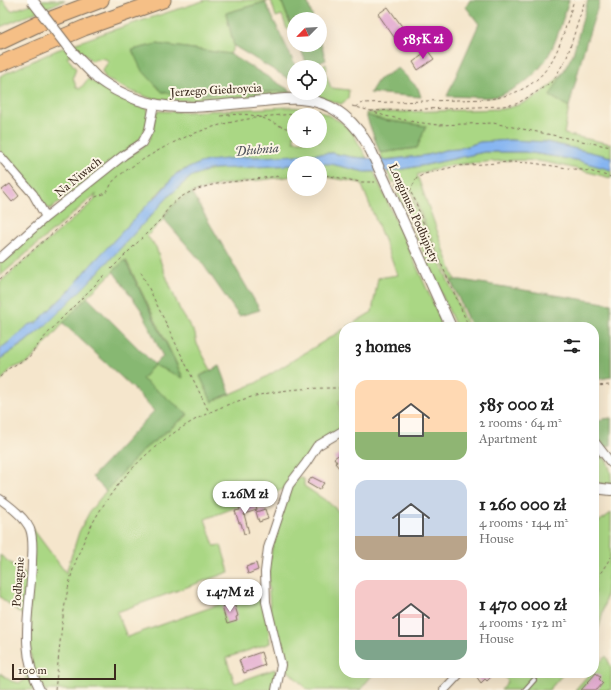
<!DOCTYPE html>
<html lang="en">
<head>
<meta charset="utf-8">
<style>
  :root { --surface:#fff; --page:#f6f6f6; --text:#222; --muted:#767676; --accent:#b5179e }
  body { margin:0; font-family:"IM FELL Great Primer",serif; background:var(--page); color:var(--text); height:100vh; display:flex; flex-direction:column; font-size:15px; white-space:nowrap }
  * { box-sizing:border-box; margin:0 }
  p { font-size:13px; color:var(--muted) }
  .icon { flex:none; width:22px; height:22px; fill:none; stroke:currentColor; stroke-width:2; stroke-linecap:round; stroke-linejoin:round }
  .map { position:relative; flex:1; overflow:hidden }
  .sheet { position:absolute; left:339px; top:322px; width:260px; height:356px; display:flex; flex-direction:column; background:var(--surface); border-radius:16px; box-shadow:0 4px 16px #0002 }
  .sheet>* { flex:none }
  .needle { width:26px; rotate:246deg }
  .buttons { position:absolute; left:287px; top:12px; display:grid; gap:8px }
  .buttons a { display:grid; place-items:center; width:40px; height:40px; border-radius:50%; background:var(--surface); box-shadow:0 4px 16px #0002; font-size:20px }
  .scale { position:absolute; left:12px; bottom:10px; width:104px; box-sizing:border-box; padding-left:4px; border:2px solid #3b2a1e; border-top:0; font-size:11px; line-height:14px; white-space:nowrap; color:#3b2a1e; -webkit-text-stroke:3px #fcf5e5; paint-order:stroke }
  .price { position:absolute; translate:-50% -34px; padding:0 9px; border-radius:14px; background:#fff; color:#222; font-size:13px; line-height:26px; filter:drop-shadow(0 1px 2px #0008) }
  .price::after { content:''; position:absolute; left:50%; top:24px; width:12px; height:9px; margin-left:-6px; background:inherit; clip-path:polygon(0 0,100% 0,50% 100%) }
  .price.on { background:var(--accent); color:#fff }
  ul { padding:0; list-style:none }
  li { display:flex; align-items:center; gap:12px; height:100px; padding:0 16px }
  li span { display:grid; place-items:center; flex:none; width:112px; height:80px; border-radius:12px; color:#555 }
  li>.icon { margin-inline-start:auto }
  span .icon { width:48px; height:48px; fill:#fffc; stroke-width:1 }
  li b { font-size:17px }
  h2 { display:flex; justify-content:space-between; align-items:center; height:48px; padding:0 16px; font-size:17px }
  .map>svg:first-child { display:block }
</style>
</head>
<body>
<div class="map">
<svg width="611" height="690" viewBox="0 0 611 690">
  <rect width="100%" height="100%" fill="#fcf5e5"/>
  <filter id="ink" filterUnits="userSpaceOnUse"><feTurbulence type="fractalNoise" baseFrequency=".025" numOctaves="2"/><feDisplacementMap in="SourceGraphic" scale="8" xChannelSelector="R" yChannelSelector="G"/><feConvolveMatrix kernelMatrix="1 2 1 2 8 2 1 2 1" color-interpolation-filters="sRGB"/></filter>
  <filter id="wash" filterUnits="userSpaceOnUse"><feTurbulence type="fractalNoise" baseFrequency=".012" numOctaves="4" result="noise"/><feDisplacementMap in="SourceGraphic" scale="16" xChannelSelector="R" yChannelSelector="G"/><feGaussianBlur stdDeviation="0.9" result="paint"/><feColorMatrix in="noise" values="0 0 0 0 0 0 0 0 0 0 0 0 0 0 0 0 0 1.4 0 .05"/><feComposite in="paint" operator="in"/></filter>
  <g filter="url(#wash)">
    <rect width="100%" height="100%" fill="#f5e6cc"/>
    <path fill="#aad784" stroke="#728051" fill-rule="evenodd" d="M0,0H3L11,11L43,0H65L0,27Z
      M206,0H281L291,27L287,29L282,15L276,17L271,0L226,13L234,46L230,54L157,44L133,50L182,95L291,91L294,93L218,99L172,101L150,98L131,91L106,79L102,71L109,61C103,57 98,58 92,61L81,51L67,57L76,69L73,77L76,87L80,89L88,79L126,100L146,107C153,115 144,134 138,141L50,209L43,205L28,183L0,151V76L57,50L107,32Z
      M326,64L327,69L325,72L331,88L349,90L348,99L341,104L304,93H320V67H318Z
      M564,71L550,96L569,107L564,134L611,144V157L546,142L510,140L480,142L458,149L445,150L428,155L383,160L380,153L417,148L426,126L383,120L366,115V113L503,109C529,104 548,91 564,71Z
      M289,107L318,110L341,122L352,132L367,158L352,157L332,153L263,157H245L205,162L178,172L90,266L71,289L36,323L28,325L22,332L0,349V282L94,201L96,194L0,276V262L50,217L131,154C148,146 151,140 154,122C155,118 155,114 158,111L185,112ZM294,115H320V141H294Z
      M484,152H525L576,160L611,170V178C586,172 562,164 537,161C516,159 496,161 476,163C456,164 435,167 417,175L455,280L451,281L426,226L412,192L407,186L400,182H392L387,172L426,165Z
      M319,163C338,162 355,173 374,172L444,327H347L372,312L378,278L398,275L361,183L320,176Z
      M294,165V176L219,185L192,193L166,212L164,219L147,236L156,247L162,266L180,310L195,334L197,344L211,370L200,376L212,402L256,383L344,329V400L339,401L343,428L325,438L284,489L205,519L214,546L221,545L229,572L117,612L127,637L263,589L269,629L270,643L226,658L235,683L275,669L276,684L274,690H43L32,667L29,639L30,525L66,573L79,532L90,511L117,477L143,450L188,415L142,379L154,365L183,377L126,260L87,297L29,362L11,369L0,382V359L23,344L46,325L87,284L170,195L192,176L212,169Z
      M394,186C404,187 407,191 413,199L468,327H456Z
      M594,455L596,459L605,458C611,469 611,473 611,485L594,483Z
      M298,477L304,479V486L328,502L344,516V673H374L360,690H308L283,666L270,611L268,576L270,569L269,565L273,543L291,486Z
      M611,513C611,549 610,585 601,620C599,627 598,634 594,640V531L597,523Z
      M0,555L30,578L25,617L0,597Z
      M606,656L611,667V690H575L590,673H594V668Z
      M28,668L30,679L36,690H0V673L11,681L20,683L25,680Z
      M500,673H564L549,690H501L508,681Z"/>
    <path fill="#87b872" stroke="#617148" d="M281,0H307L313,19H294V33Z
      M470,0H569C557,36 551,69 515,88C508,92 501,96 492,97C478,98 461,96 447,96L479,24L466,7Z
      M588,0H600L584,49L569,107L550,96L573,54Z
      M265,2L296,67H294V70L290,72L294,82L234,46L226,13Z
      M320,41L326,60L308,67L299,45H320Z
      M157,44L230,54L291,91L182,95L162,92L141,69L132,50Z
      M398,68L418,88L421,97L370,93L378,80Z
      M366,115L383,120L426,126L417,148L380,153Z
      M192,193L260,310L239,316L200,260L164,219C169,206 180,200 192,193Z
      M125,260L183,378L154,365L142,379L188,414L143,450L106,491L92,477L154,411L133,388L63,323L87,297L154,364L163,357L142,311L113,271Z
      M455,280H461L611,304V377L594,380V327H471L451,281Z
      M220,366L230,393L212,402L200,376Z
      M611,418V445L600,451L605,458L596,459L594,455V423L603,419Z"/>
    <path fill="#86b5f1" stroke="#607088" d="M510,140L546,142L611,157V170L576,160L525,152H484L426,165L391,171L365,172L331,164L294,163V165L215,169L209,170L192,176L170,195L87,284L46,325L25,342L0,359V349L22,332L28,325L36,323L71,289L90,266L151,201L158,195L176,174L200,163L208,161L245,157H263L332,153L352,157L387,160L428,155L445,150L458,149L480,142Z"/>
    <g id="blocks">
      <path fill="#e3abd1" d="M388,7L406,32L396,40L378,14Z
        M428,51L434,59L418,70L413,62Z
        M10,184L19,196L12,202L2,190Z
        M340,454L344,459V474L335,463L337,462L334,458Z
        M312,477L324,483L319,490L307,483Z
        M254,502L257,510L244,514L249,533L244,534L241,523H239L235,511L240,510L239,508Z
        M265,509L268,519L259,522L256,512Z
        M256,563L258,570L248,574L246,567Z
        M234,603L238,616L236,617L237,621L227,624L222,607Z
        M261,652L265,665L244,673L239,660Z
        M479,673H495L487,681L485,679L481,683L476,676Z
        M596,673L601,677L599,679L603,683L597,690H581Z"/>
    </g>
  </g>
  <g filter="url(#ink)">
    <use href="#blocks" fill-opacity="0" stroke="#7c6c5b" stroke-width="1"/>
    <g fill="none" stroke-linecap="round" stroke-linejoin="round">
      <defs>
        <path id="service" d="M525,690L534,680"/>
        <path id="minor" d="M0,156L33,194L46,217
          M0,258L46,217L124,155L142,143L149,130L154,104
          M594,441L611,463
          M0,499C10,506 25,518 30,529C34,540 32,552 32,563C31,608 17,647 40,690
          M276,690L281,665L266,602L265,572L268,548L289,485L306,463L317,446L344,430
          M444,690L460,673"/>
        <path id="tertiary" d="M97,78C121,96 149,106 179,107C207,108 236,103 264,101C276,100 288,98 300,99C334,101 358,123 372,153
          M393,199L451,327
          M594,488L611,490"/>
        <path id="motorway" d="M0,42L38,24L101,0
          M0,64L84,28L163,0"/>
      </defs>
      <use href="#service" stroke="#7c6c5b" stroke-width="6"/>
      <use href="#minor" stroke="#7c6c5b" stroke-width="10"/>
      <use href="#tertiary" stroke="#7c6c5b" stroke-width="12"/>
      <use href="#motorway" stroke="#7c6c5b" stroke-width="17"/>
      <path stroke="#7c6c5b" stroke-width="1" stroke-dasharray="3 3" stroke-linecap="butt" d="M352,106L371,111L385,116L415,122L438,125L493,123L611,147
        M355,107L363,103L489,99C551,90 558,52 574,0
        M371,111L503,106L516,104L532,95L553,81L567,57L585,0
        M221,116C234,114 247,113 259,117C272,120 280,129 294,129
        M320,174L360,182H375
        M396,184L405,187L410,191L415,200L422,220L469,327
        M410,191L416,179L424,174L457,166L510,162L532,163L589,171L611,177
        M141,272L209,412
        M0,279L93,198L106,193C109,190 110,186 112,183C116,176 137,163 144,159C205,121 253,115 323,113
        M0,377L6,370L29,357L41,341L61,319L162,218C178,187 217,183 248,180C263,178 279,176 294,174
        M594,386L611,385
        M594,583L611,557
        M55,690C60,651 61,611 72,573C99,482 175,411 269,393C294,388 319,388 344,388"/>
      <use href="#service" stroke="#fff" stroke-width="4"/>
      <use href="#minor" stroke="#fff" stroke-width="8"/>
      <use href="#tertiary" stroke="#fff" stroke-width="10"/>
      <use href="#motorway" stroke="#f5bf86" stroke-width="15"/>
      <defs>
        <path id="tertiary-bridge" d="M32,0L72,52L97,78
          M372,153L393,199"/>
      </defs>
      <use href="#tertiary-bridge" stroke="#7c6c5b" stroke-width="12" stroke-linecap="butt"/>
      <use href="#tertiary-bridge" stroke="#fff" stroke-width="10"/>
    </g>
  </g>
  <g text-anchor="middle" stroke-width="4" stroke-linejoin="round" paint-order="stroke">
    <g font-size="12" fill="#3b2a1e" stroke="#fcf5e5">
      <text transform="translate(216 90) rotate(-3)" y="4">Jerzego Giedroycia</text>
      <text transform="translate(78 177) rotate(-39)" y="4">Na Niwach</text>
      <text transform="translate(414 213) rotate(66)" y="4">Longinusa Podbipięty</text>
      <text transform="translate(18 582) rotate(-86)" y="4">Podbagnie</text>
    </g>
    <g font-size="13" font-style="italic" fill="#52545d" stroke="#fcf5e5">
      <text transform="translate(257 149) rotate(-5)" y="5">Dłubnia</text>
    </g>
  </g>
</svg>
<div class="buttons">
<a><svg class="needle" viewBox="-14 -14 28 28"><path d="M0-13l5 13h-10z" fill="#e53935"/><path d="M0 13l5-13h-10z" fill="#767676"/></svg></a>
<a><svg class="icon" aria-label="locate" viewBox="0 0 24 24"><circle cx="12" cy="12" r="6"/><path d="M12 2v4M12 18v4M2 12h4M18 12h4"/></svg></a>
<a>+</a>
<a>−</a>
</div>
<div class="scale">100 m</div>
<b class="price on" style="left:423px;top:60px">585K zł</b>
<b class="price" style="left:245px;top:515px">1.26M zł</b>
<b class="price" style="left:230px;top:613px">1.47M zł</b>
<section class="sheet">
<h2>3 homes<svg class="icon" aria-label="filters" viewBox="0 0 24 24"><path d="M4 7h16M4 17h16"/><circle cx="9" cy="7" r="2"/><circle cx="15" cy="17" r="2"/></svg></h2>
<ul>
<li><span style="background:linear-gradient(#ffd9b3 65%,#8fb573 0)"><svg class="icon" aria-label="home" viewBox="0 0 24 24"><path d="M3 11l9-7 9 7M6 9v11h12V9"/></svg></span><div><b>585 000 zł</b><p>2 rooms · 64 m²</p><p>Apartment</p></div></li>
<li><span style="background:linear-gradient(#c9d6e8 70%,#b9a48a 0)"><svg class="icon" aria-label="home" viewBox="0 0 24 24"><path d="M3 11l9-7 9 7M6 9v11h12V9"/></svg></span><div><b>1 260 000 zł</b><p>4 rooms · 144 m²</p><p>House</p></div></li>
<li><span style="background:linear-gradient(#f6c9c9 75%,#7fa58c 0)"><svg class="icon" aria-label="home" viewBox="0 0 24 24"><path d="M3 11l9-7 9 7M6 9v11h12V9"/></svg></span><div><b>1 470 000 zł</b><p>4 rooms · 152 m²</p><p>House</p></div></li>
</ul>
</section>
</div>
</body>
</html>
